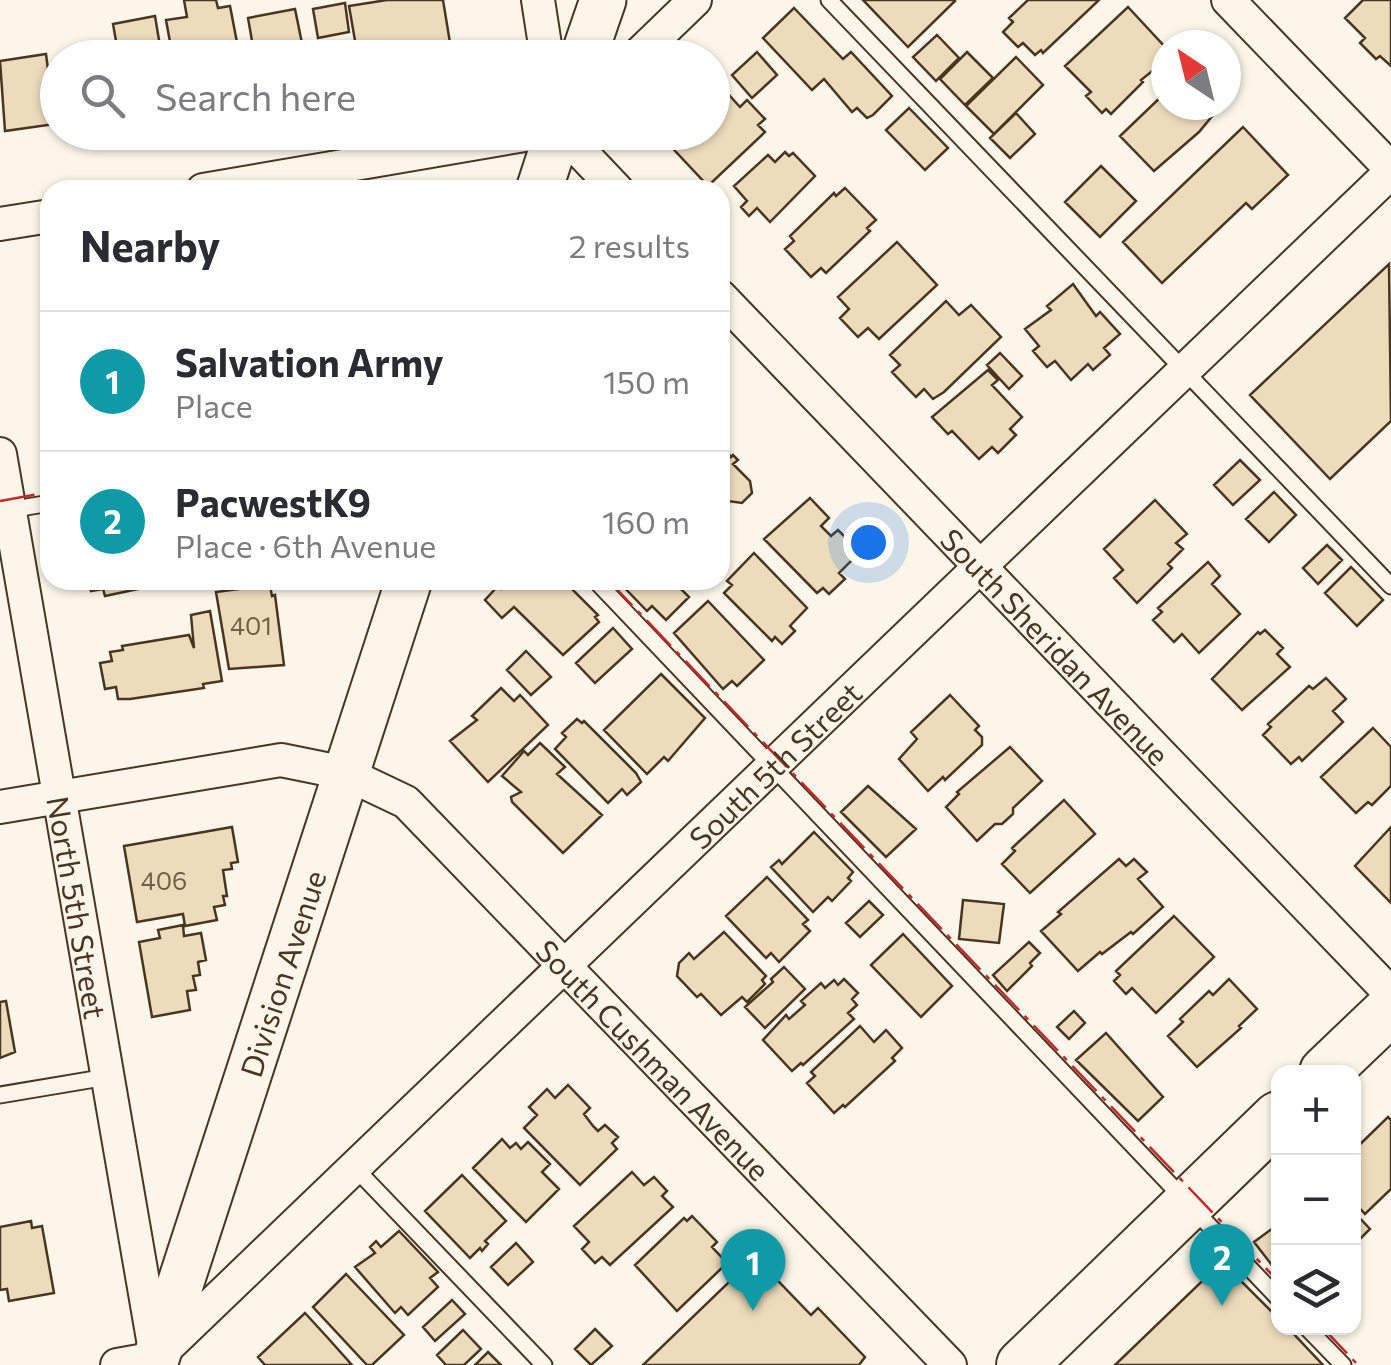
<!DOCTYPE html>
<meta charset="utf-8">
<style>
:root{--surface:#fff;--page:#f7f7f7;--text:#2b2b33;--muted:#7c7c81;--line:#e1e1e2;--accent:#0b8043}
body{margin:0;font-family:Commissioner,sans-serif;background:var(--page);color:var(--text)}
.controls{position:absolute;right:30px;bottom:30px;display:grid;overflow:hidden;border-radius:20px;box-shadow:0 2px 8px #0004}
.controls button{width:90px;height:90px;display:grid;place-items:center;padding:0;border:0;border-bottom:2px solid var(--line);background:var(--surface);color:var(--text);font:50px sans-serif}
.compass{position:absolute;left:1151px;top:30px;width:90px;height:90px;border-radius:50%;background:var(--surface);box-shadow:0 2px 8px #0004;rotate:325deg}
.you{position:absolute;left:868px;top:542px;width:35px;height:35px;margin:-25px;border:8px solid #fff;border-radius:50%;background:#1a73e8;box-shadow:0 0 0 15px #1a73e833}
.badge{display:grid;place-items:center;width:65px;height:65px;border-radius:50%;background:var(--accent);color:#fff;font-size:32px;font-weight:700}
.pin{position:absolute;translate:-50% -82px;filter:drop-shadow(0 2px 5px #0008)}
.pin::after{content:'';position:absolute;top:52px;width:35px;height:30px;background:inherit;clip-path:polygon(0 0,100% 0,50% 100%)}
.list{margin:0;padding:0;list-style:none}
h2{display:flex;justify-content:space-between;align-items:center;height:130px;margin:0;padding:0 40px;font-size:42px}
h2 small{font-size:32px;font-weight:400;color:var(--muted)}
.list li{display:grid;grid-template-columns:65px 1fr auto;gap:30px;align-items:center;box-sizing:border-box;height:140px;padding:0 40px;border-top:2px solid var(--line)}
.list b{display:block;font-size:38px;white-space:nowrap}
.list p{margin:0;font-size:32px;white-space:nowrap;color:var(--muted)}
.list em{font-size:32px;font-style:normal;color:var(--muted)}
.icon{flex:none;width:55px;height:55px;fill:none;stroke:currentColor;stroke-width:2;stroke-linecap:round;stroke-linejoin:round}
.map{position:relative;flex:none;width:1391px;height:1365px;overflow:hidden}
.search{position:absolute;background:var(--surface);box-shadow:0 2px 8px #0004;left:40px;top:40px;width:690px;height:110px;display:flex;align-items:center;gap:25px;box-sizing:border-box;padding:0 35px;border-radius:55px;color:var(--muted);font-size:38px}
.panel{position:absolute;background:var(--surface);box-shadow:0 2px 8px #0004;left:40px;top:180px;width:690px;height:410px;border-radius:30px}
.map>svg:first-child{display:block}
.building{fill:#ecdcbc;stroke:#4a3520;stroke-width:2.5}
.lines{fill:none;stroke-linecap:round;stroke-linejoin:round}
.lane-casing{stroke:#4a3520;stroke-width:19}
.street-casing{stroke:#4a3520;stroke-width:36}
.secondary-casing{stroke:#4a3520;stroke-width:49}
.primary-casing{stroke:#4a3520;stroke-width:54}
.lane{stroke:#fbf6e9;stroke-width:15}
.street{stroke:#fbf6e9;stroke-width:32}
.secondary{stroke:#fbf6e9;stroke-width:45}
.primary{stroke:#fbf6e9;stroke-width:50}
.power{stroke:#c62828;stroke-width:2.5;stroke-dasharray:35 8 5 8;stroke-linecap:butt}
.labels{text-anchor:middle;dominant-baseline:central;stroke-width:8;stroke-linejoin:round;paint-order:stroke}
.number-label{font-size:25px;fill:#725f47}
.street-label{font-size:30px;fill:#4a3520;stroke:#fbf6e9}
</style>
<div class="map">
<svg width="1391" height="1365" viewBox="0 0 1391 1365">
<rect width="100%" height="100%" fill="#fbf6e9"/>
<path class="building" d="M184 0H216L218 8 230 6 240 58H173L166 20 187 17Z
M387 0H443L452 55 358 58 349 6Z
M863 0H954L955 1 908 47Z
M1028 0H1099L1043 53 1041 50 1035 55 1023 43 1018 47 1003 32 1013 22 1009 18Z
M1363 0H1391V66L1380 56 1376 59 1360 43 1365 38 1345 18Z
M345 3 349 32 318 38 313 9Z
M1128 7 1166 48V60L1141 80 1143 82 1111 114 1106 109 1102 113 1086 96 1091 92 1065 66Z
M794 8 843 59 851 52 892 96 873 115 867 118 857 108 852 112 824 79 812 90 763 38Z
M295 9 305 58H255L248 18Z
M155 16 162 58H119L113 24Z
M937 35 959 58 936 81 913 57Z
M757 52 777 75 752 98 732 75Z
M967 52 993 78 965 105 940 79Z
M46 54 55 124 5 131 0 61Z
M1016 57 1043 85 994 134 966 106Z
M720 85 740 107 747 100 765 119 758 125 765 132 708 186 663 138 669 132H712V92Z
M1166 92V105H1202L1213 115 1199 132 1154 171 1120 136Z
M909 108 948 148 925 170 886 130Z
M1016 113 1035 134 1010 158 990 138Z
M1243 127 1288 175 1252 209 1246 203 1162 283 1123 242Z
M785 152 789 156 793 153 815 176 770 222 757 208 749 216 741 207 747 201 734 186 768 155 775 162Z
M1101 166 1136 201 1100 237 1065 202Z
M845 188 876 220 867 228 870 231 826 273 821 268 811 277 785 249 794 241 790 236 834 193 836 196Z
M897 242 937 285 879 339 868 328 858 337 840 318 849 309 838 297Z
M1389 264 1391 421 1330 479 1250 395Z
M1073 284 1096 316 1100 312 1120 334 1104 348 1110 355 1093 370 1088 364 1071 380 1055 361 1047 367 1033 351 1039 346 1025 329 1051 310 1047 306Z
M946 301 959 315 971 305 1001 337 944 392 933 399 924 389 916 397 892 372 900 365 890 355Z
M1000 353 1022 376 1009 389 987 365Z
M988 370 998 380 992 385 1022 417 1010 429 1016 435 998 453 992 447 979 459 952 431 948 434 932 417Z
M720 442 731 457 733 455 738 460 733 464 750 481 752 493 742 503 728 501 720 509Z
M1240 460 1260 480 1233 505 1214 485Z
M1274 492 1296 515 1269 542 1246 519Z
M810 498 829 518 821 526 831 536 838 530 860 552 839 573 845 579 829 594 823 588 817 593 764 539Z
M1155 500 1187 534 1176 543 1183 549 1168 564 1172 568 1137 603 1114 578 1123 570 1104 549Z
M1327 545 1342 560 1318 584 1303 568Z
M754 553 807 608 790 626 795 631 782 644 775 637 772 641 724 593 732 585 727 581Z
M1208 562 1220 576 1212 584 1240 614 1199 653 1182 634 1174 642 1153 620 1162 612 1158 608Z
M1351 567 1383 600 1357 626 1325 593Z
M89 580H176V581L105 596 103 589 91 591Z
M511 580 564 581 598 615 595 617 599 622 563 655 514 607 502 618 485 600 498 586 501 589Z
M617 580H672L689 597 666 620 652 606 647 611Z
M262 586V588L270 586 272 596 275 595 284 665 229 669 216 592Z
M708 601 764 660 737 686 732 681 723 689 674 633Z
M210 611 222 681 203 684 204 688 130 699H118L116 687 105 689 100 663 112 661 110 652 123 650 122 646 189 635 194 648 191 615Z
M613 628 632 649 595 683 576 663Z
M1265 630 1283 648 1277 654 1290 667 1242 710 1212 679 1258 632 1260 634Z
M526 651 551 677 531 695 507 670Z
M661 674 705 718 668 761 664 757 647 774 604 730Z
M1326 678 1346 699 1333 711 1343 722 1302 761 1299 757 1291 764 1263 735 1271 727 1268 724 1309 686 1313 689Z
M501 688 514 701 520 695 548 725 488 782 450 741 477 720 472 716Z
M950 695 979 726 975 730 982 737V745L945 780 943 777 928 791 899 759 917 739 911 732Z
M577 719 582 723 584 721 636 773 641 782 627 795 622 789 608 803 555 749 566 737 562 733Z
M1373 728 1391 747V786L1372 805 1368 802 1356 813 1321 777Z
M540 743 565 767 557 774 602 815 563 853 512 802 511 797 521 792 502 776 524 751 528 755Z
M1010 747 1042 781 1013 808V814L1002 824H995L977 841 946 807 959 794 957 792Z
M868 786 916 829 886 857 841 812Z
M1064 800 1095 834 1030 893 1002 864 1015 851 1012 848Z
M232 827 238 862 231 863 232 869 223 870 227 896H223L225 905 214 907 217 920 185 926 183 914 137 922 124 846Z
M1391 827V903L1355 866Z
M814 832 853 872 848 878 851 881 832 901 828 897 813 912 771 867 779 860 782 864Z
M1119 859 1126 866 1134 859 1147 872 1138 879 1163 907 1133 934 1131 932 1102 954 1100 952 1078 971 1041 931 1061 914 1058 912Z
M767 877 808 920 803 924 810 931 779 962 771 953 766 958 726 916Z
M963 900 1004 904 999 943 959 939Z
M869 901 883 915 860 937 846 923Z
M1174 916 1214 957 1156 1013 1132 988 1126 994 1114 981 1120 975 1116 971Z
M183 925 184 936 201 933 206 960 198 962 200 975 193 976 196 990 187 991 190 1010 152 1017 139 942 160 938 158 930Z
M724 932 766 976 762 980 765 984 747 1002 742 997 721 1015 701 994 697 997 677 976 679 963 689 953 694 959Z
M903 934 952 986 921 1017 871 965Z
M1029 942 1040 953 1030 963 1032 966 1007 991 993 975Z
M784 967 805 989 765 1028 745 1007 773 982 771 979Z
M844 979 858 993 852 999 857 1005 848 1013 854 1019 803 1065 801 1063 792 1071 763 1040 786 1015 789 1019 805 1005 801 1001 821 983 825 988 834 980 838 985Z
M1229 979 1257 1009 1239 1026 1241 1028 1197 1067 1168 1036 1183 1022 1180 1019 1209 991 1213 995Z
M6 1001 15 1052 0 1058V1002Z
M1074 1011 1085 1023 1069 1039 1057 1027Z
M860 1026 874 1042 886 1030 902 1048 892 1058 895 1061 845 1107 843 1105 834 1113 807 1083 815 1076 811 1072Z
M1106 1033 1163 1097 1138 1121 1076 1060Z
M568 1085 590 1108 584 1114 593 1126 598 1131 605 1125 618 1137 612 1143 617 1149 580 1185 524 1128 537 1115 529 1107 547 1089 555 1098Z
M1388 1117 1391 1120V1189L1365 1214 1354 1202V1150Z
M502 1139 510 1148 516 1143 521 1149 528 1142 550 1164 542 1172 559 1189 526 1222 473 1168Z
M632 1172 644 1185 654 1177 667 1191 662 1196 673 1207 610 1265 602 1257 595 1263 582 1249 589 1242 574 1226Z
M462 1175 506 1221 485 1241 488 1244 482 1251 480 1248 470 1258 425 1211Z
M1354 1212 1370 1229 1354 1245Z
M692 1216 717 1242 712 1247 727 1263 677 1311 635 1265 684 1218 687 1221Z
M31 1221 32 1228 42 1226 54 1293 9 1301 7 1289 0 1290V1227Z
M1277 1225 1278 1226V1273L1254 1242Z
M399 1231 438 1272 430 1278 438 1287 408 1315 401 1307 395 1313 355 1267 375 1253 370 1247 376 1241 381 1247Z
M516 1243 533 1262 508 1285 491 1267Z
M755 1257 811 1315 818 1308 865 1357 859 1365H643Z
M1222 1262 1278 1318V1328H1288L1323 1365H1115Z
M346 1274 404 1335 372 1365H367L313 1307Z
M452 1300 465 1314 435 1341 423 1327Z
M305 1313 327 1337 352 1365H265L258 1357Z
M595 1329 612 1346 591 1365 575 1349Z
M463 1330 481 1349 464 1365H446L437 1355Z
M488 1352 501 1365H475Z"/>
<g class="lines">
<g class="lane-casing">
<path id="lane" d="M829 0 1391 586
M9 510 50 503
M595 580 1278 1298
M0 1095 107 1077
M355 1168 544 1365
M1307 1328 1343 1365"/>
</g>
<g class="street-casing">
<g id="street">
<path d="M538 0 547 58"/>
<path d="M1228 0 1391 169"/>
<path d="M635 58 695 0"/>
<path d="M562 132 617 190"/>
<path d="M203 190 542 132"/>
<path d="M0 224 50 216"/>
<path id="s1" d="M720 296 1391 994"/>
<path id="s2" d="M0 454 155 1351"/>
<path id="s3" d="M0 807 281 760 345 773 406 802 950 1365"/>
<path id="s4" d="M161 1353 1391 172"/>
<path d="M117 1365 156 1358"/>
</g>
</g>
<g class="secondary-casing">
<g id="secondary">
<path d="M583 58 603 0"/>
<path d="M539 190 558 132"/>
<path id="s5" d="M154 1365 409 580"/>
</g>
</g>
<g class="primary-casing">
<path id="primary" d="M1325 1072 1391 1009
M1022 1365 1278 1117"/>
</g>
<use href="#lane" class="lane"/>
<use href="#street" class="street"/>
<use href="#secondary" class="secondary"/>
<use href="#primary" class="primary"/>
<path class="power" d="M0 501 50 492
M608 580 1278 1281
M1323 1328 1358 1365"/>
</g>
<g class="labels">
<g class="number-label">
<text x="251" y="625">401</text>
<text x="164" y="880">406</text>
</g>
<g class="street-label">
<text stroke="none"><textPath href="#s1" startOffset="485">South Sheridan Avenue</textPath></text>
<text stroke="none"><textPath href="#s4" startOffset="850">South 5th Street</textPath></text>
<text stroke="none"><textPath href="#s2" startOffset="460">North 5th Street</textPath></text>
<text stroke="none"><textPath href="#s5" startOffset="412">Division Avenue</textPath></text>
<text stroke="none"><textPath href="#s3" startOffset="775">South Cushman Avenue</textPath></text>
</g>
</g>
</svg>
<div class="controls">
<button>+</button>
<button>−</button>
<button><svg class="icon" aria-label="layers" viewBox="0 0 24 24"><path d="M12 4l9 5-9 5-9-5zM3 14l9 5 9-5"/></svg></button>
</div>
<svg class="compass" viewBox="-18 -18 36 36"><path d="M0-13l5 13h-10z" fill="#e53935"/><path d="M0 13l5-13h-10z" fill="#7c7c81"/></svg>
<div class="you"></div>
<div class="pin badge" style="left:753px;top:1311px;background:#0f9aa8">1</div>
<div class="pin badge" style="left:1222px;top:1306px;background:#0f9aa8">2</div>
<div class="search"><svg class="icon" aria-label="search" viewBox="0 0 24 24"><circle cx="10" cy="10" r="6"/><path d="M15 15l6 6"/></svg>Search here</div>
<section class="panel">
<h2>Nearby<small>2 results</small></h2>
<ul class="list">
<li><span class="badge" style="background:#0f9aa8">1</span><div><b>Salvation Army</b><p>Place</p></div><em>150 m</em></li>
<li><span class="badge" style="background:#0f9aa8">2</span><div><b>PacwestK9</b><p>Place · 6th Avenue</p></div><em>160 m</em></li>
</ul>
</section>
</div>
